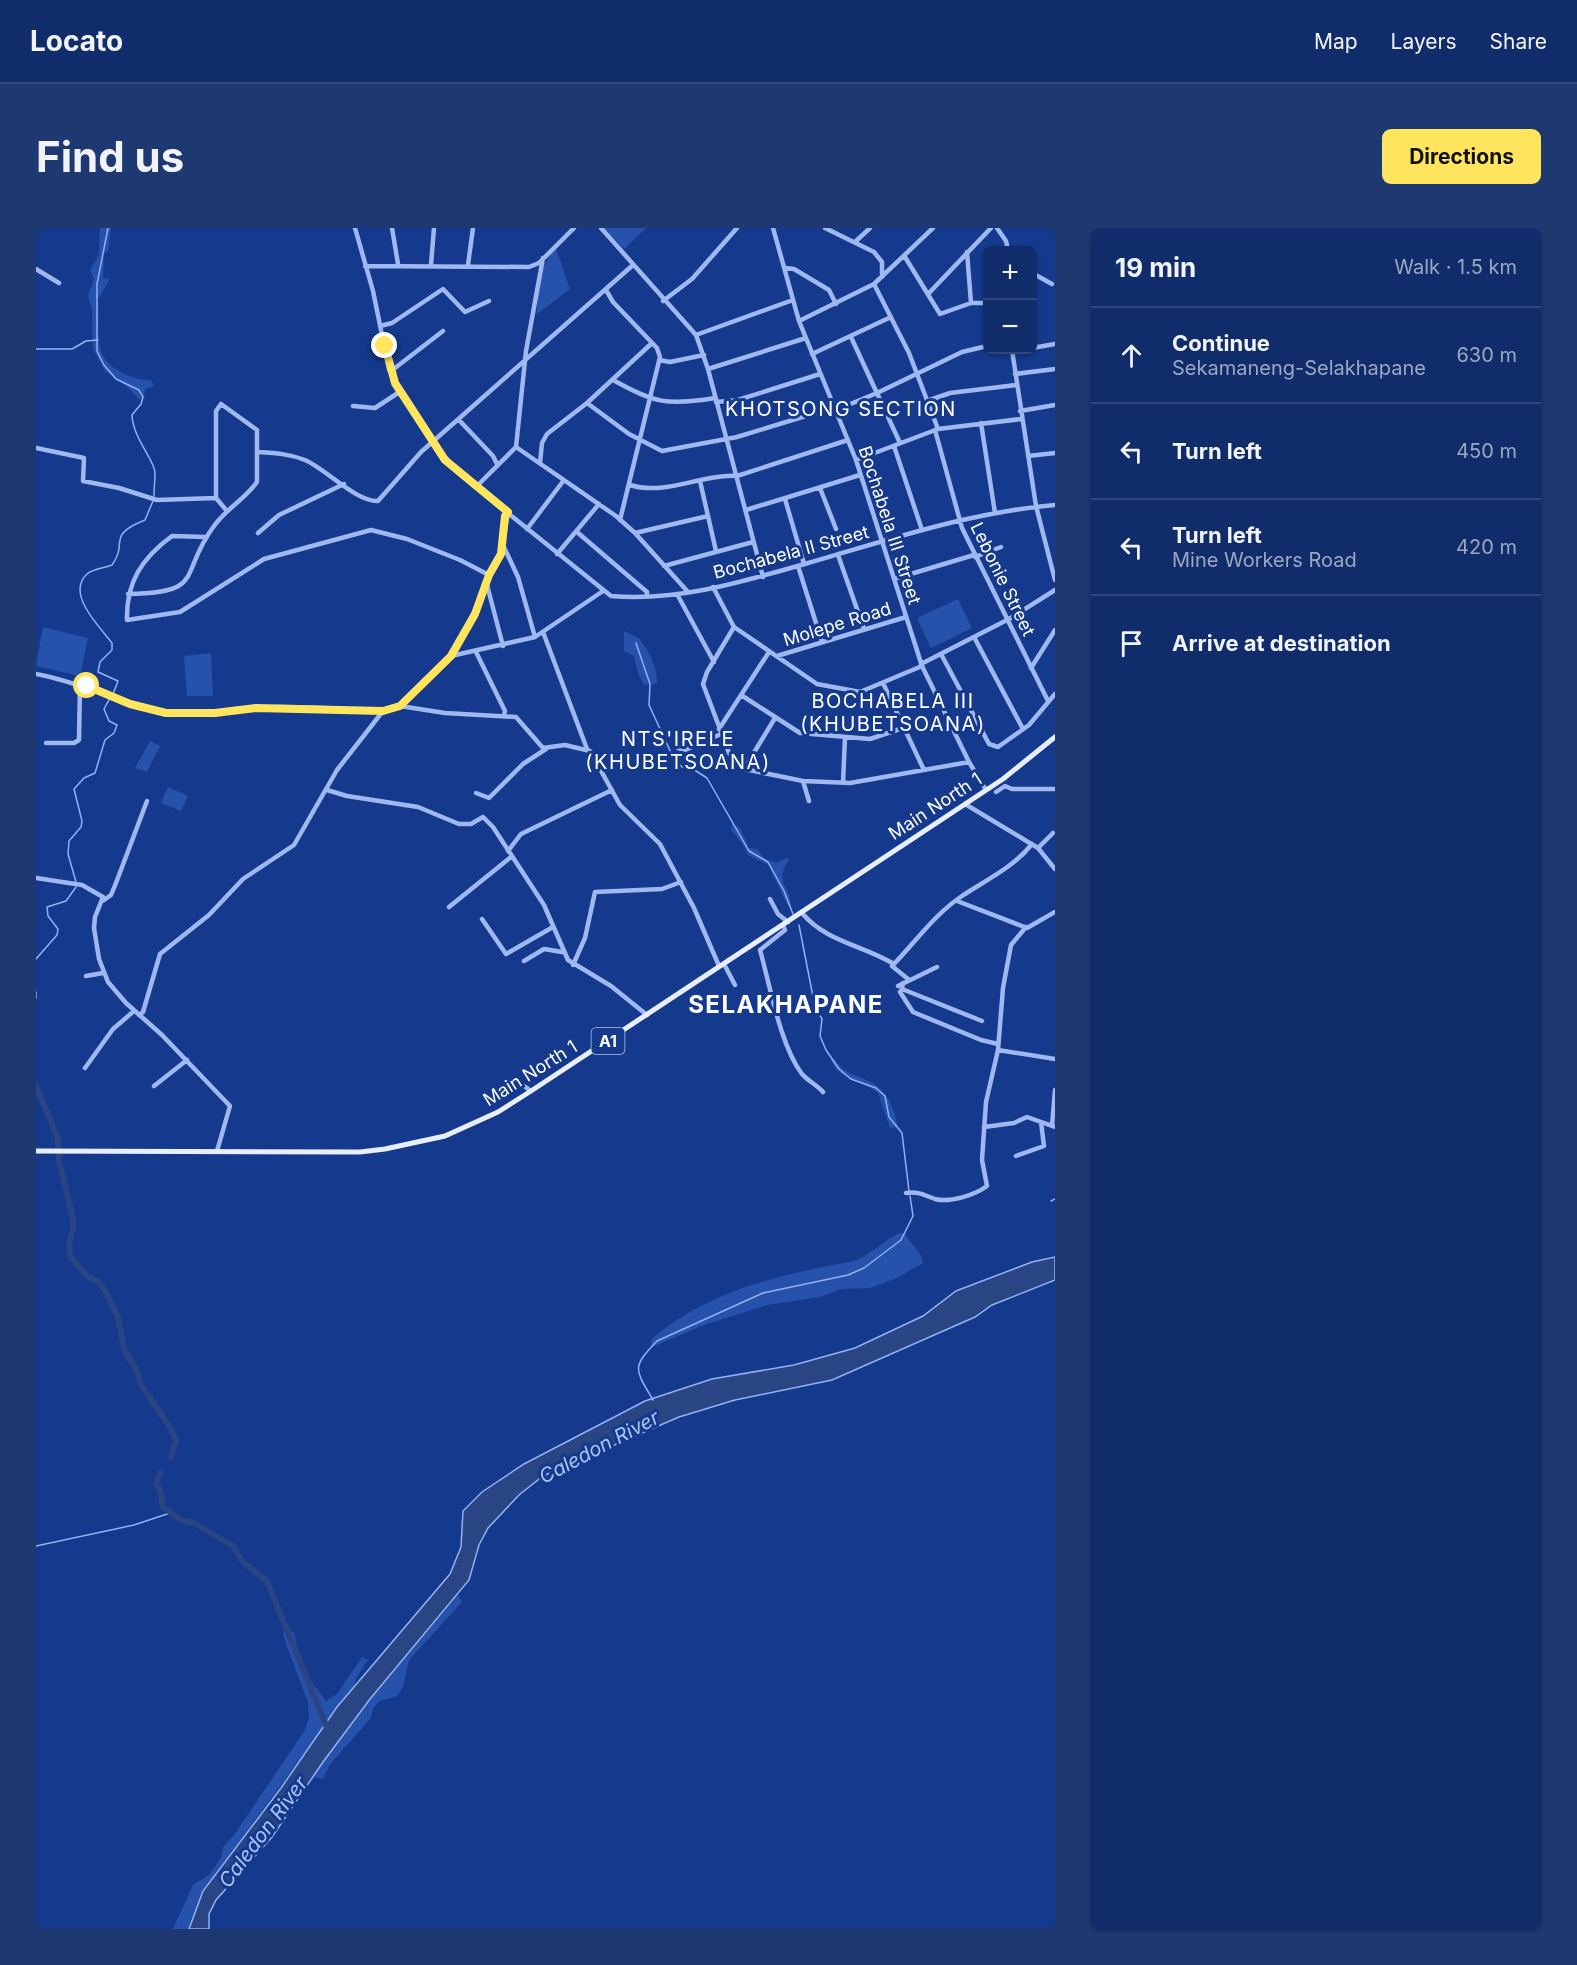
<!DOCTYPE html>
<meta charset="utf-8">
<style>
:root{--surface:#102c6a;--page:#1e3872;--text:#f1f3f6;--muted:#9ca7c1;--line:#30487e;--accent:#ffe55e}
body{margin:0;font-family:Inter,sans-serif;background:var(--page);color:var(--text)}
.controls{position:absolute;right:18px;top:18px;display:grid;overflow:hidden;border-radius:9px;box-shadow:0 2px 4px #0004}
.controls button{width:54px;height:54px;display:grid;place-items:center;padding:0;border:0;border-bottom:2px solid var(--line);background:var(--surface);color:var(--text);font:30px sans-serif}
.stop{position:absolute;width:18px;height:18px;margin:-14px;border:4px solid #ffe55e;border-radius:50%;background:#fff}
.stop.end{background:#ffe55e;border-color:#fff;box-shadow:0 2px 6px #0008}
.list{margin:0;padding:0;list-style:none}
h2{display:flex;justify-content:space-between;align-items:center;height:78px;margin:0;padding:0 24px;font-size:26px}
h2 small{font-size:20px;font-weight:400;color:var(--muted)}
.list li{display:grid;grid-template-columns:39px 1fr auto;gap:18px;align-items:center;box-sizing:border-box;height:96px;padding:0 24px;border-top:2px solid var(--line)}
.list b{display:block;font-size:22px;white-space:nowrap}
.list p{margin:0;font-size:20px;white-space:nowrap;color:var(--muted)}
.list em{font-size:20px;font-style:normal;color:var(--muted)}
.icon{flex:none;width:33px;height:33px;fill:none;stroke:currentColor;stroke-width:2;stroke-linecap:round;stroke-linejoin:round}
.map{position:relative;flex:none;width:1019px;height:1701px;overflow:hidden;border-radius:9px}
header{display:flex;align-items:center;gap:36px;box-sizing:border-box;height:84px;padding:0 30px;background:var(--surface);border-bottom:2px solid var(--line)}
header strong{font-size:28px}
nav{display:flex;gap:33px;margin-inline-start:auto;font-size:21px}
.intro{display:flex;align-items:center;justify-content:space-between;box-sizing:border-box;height:144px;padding:0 36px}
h1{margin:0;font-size:42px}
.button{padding:15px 27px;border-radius:9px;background:var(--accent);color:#111;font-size:21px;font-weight:700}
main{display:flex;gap:36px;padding:0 36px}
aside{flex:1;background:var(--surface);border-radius:9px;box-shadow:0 2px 4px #0004}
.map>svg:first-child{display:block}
.green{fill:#2752ac}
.water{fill:#294583;stroke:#91b2f3;stroke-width:1.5}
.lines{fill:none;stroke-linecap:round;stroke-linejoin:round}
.stream{stroke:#91b2f3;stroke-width:1.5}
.river{stroke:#294583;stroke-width:6}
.minor{stroke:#9fb9f0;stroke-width:4.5}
.major{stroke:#e8eeff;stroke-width:5}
.route{stroke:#ffe55e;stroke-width:8}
.labels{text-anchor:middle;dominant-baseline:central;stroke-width:6;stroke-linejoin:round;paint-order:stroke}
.shield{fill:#153a8d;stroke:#b9c4dd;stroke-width:1.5}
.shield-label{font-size:16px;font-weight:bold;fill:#fff}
.street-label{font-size:18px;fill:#fff;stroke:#153a8d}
.neighbourhood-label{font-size:20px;letter-spacing:1.5px;fill:#fff;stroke:#153a8d}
.water-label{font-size:20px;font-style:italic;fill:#abc4f7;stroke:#153a8d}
.district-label{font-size:24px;font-weight:bold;letter-spacing:1.5px;fill:#fff;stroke:#153a8d}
</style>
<header>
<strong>Locato</strong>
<nav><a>Map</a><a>Layers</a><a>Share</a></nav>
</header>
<div class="intro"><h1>Find us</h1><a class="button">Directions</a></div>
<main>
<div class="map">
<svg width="1019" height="1701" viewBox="0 0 1019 1701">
<rect width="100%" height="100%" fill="#153a8d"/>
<path class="green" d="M64 0H75L72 24 68 25 67 51 72 50 73 53 62 71C65 98 54 128 83 143 93 149 103 152 115 152L118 158 109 161 108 170 103 171 89 157 69 143 57 121 56 80 52 68 58 51 54 42 63 27Z
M568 0H610L588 21Z
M520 21 534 61 501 86C501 65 503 36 520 21Z
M922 371 936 400 895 420 881 390Z
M7 399 52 410 44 448 0 438Z
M588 403C591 405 602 408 604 412 613 423 622 440 621 456L608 457 602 445 598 428 588 423Z
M175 425 177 468H151L148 428Z
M114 513 124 518 111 544 99 540Z
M132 559 152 568 145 583 125 575Z
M696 595 704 600 713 620 721 621 728 630 740 635 751 630 753 632C738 654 753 655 755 677L752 678 732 637 712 627 706 615 695 602Z
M799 831C807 846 820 847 833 853 852 862 858 881 862 899L854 900 842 865C827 853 802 852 795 832Z
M864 1005H869C874 1017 886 1022 887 1035L861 1050 834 1060 806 1061 784 1069 731 1077 665 1098 614 1120 616 1111C671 1063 743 1047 813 1034 831 1031 847 1012 864 1005Z
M422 1367 426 1374 373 1432 367 1459 361 1468 344 1473 337 1480 335 1490 294 1536 287 1551 276 1549 334 1471Z
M252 1400 258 1405 266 1441 273 1446 274 1452 290 1473 301 1466 326 1429 332 1432 320 1450 319 1456 167 1663 153 1701H137L157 1657 174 1646 185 1630 187 1619 198 1607 269 1502 273 1490 272 1474 249 1413 247 1405Z"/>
<path class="water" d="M1019 1029V1052L956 1077 939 1089 796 1152 699 1172 643 1189 507 1248 483 1267 452 1300 443 1317 433 1352 334 1471 287 1534 236 1609 180 1672 173 1686V1701H153L167 1663 245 1560 301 1479 414 1346 425 1319 427 1283 446 1264 488 1236 609 1173 676 1151 758 1137 819 1120 887 1088 920 1063 996 1034Z"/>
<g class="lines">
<path class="stream" d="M72 0 61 56V123L68 137 80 151 103 162 107 169 105 176 96 187C97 211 119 232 119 245 119 252 118 260 118 268
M0 121H36L50 113 62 112
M600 415 614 456 613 477 637 529 646 539 657 541 671 550 713 623 732 634 748 663 757 686
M77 466 82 453 62 444 64 434 76 422V415C65 400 29 366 51 346 56 341 69 340 76 337 93 314 69 308 109 292L117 273
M40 654 32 626 33 613 45 599 46 593 38 561 48 550 59 545 69 512 78 505 81 497 73 493 68 481 74 470
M763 697 779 779 786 791 784 808 790 822 803 841 815 851 840 860 849 868 853 889 866 905 873 963
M0 731 21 707 22 701 12 688 11 679 30 673 40 659
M0 764V770
M1015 973 1019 971
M617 1172C599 1141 595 1140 621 1113L727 1065 812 1047 828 1040 865 1012 877 988 874 968
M0 1318 98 1297 134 1285"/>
<path class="river" d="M0 858 22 911 23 933 38 995 33 1017 34 1028 51 1048 63 1054 72 1068 82 1090 89 1124 100 1141 105 1157 135 1201 140 1213 135 1229
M124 1245 120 1255 124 1262 127 1279 145 1292 158 1295 197 1318 206 1333 231 1353 292 1502"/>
<path class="minor" d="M319 0 337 63 353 141 359 155 400 219 426 248 575 368C642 374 709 353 772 335 853 312 934 284 1019 277
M356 0 362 36
M565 0 660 107 672 141 727 349
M737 0 763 93 820 232 886 438 933 534 950 562
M789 0 838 24 846 34V49
M961 0 970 13 972 22
M819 14 834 0
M931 24 935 75
M869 29 904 86 935 75H951
M395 37 398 0
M432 37 437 0
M329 38 493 39 503 35 538 0
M749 40 758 41 793 62 800 76
M0 41 23 55
M996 45 1016 56
M838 56 873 125 902 201
M570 62 577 74 621 120 624 129 584 292
M893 65 955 0
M627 73 656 51 701 0
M763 93 838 56 897 0
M344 98 356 95 407 61 429 84 453 73
M660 107 757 72
M815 109 864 215
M996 120 1019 116
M976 122 1000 278 1019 352
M776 126 855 89
M623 132 634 134 668 127
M353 141 359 140 407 103
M672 141 770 110
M979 146 1019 141
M577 152C619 175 631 178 679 170
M891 173 914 165 980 157
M680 174 702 172 784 146
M551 175 593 206 626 223 701 209 799 179
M317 178 339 180 365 163
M800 182 841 165 926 124 951 118
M984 183 1019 177
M423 192 457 228 461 236
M945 195 959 285
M899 202 926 300 1012 473
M858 218 886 302
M480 219 490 123 507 30
M0 220 48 230 47 253 83 260 121 272 180 270 190 282
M223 224C239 225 254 226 269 232 290 241 320 274 342 273L385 224 597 37
M992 228 1019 225
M820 232 902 201 985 191
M504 235 506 215 511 206 551 175 616 115
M664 253 680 323
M594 257C630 268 664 246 701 248L812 212
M440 259 480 219 580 288 599 305 652 364
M784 260 800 301
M749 271 768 336
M710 282 824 247
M491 301 528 252
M541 304 611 364V368
M222 305 243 287 308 256
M599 305 672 288
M171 309 136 308C106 330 90 354 91 392L144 384 228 331 335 302 371 311 424 332 453 347
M467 317 482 349 499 409
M521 326 563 276
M802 327 828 401
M939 329 965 319
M628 338 717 314
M762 338 786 414
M858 351 938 327
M451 357 467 418
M677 359 698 399 781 456 824 464 886 438
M92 366C171 365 142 346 178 298 190 281 209 271 221 254V202L185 176 180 183V270
M641 366 678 434
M698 399 671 444 667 456 693 525 708 541 767 553 814 555 933 534
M507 404 551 521
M938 409 987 501
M440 424 469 483 468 487
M905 426 953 516 962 519 993 497 1019 466
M415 428 439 386 453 347 465 326 472 284
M741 428 870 389
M885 436 973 391 1019 362
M995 440 1019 402
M0 446C46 454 86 477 131 485 157 490 184 482 209 480 254 477 301 481 347 483L364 478 409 485 480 489 507 520 529 517 554 523 584 577 624 616 658 680 683 738
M847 455 888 542
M705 467 764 505 834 511 867 500
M364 478 415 428 499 409 567 363
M683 501 733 424
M10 515H38L43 512 44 455
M642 520 649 522 685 506
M708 541 739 490
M767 553 773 573
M807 555 809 509
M291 562 311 568 382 579 423 596H435L447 589 457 599 508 677 532 732 575 758 611 787
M960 564 969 558 976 561H1019
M440 565 453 570 487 536 510 521
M929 576 1002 620 1019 641
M1002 620 1017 605
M472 623 485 606 576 562
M0 650 46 657 67 669 59 689 58 700 63 731 72 754 90 775 126 807 194 878 181 923
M734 671 742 686 752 694
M68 672 75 667 80 655 111 573
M921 673 991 700 1019 684
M413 679 475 629
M766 685C790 714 827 717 858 736 880 713 899 686 926 668 950 652 978 639 996 616
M446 691 470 726 517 699
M747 697 749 702 724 722C734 757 744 817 766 846 772 853 781 857 787 864
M488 733 508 721 526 724
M688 736 699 757
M858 736 856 738 872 751
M537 737 549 710 559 664 626 661 645 654
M50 748 67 745
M867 755 866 761 946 793
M862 758 901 739
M866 761 864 764 877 784 945 812 962 816
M103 787 107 784 124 726 173 687 207 651 258 617 301 542 347 483
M962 822 1019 831
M49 840 77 801 98 783
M118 858 151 832
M488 858 495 863
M1016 898 1019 862
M948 899 978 895 991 889 1019 899
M980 928 1008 918 1005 894
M870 965C882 963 888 967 899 971 914 975 939 967 951 958L946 932 950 874 962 822 967 760 975 717 990 699"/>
<path class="major" d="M0 923 324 924 349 921 409 908 462 884 495 863 967 551 1019 509"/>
</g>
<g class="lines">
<path class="route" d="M51 458 94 476 130 485H179L220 480 347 483 364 478 415 428 439 386 453 347 465 326 469 288 472 284 409 232 359 155 349 118"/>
</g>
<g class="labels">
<rect class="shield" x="555.5" y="800" width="33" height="26" rx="4.5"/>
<g class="shield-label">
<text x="572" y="813">A1</text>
</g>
<g class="street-label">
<text transform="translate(854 297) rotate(72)">Bochabela III Street</text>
<text transform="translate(755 324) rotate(-15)">Bochabela II Street</text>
<text transform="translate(967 351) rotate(64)">Lebonie Street</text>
<text transform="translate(801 396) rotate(-17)">Molepe Road</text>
<text transform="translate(899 578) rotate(-33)">Main North 1</text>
<text transform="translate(494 845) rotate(-32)">Main North 1</text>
</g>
<g class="neighbourhood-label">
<text x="805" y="181">KHOTSONG SECTION</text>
<text x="857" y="473">BOCHABELA III<tspan x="857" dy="23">(KHUBETSOANA)</tspan></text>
<text x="642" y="511">NTS'IRELE<tspan x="642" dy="23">(KHUBETSOANA)</tspan></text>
</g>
<g class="water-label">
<text transform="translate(563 1219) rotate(-28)">Caledon River</text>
<text transform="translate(227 1604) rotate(-53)">Caledon River</text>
</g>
<g class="district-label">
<text x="750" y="776">SELAKHAPANE</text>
</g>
</g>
</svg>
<div class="controls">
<button>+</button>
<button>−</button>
</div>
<div class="stop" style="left:51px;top:458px"></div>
<div class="stop end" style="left:349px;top:118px"></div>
</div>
<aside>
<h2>19 min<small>Walk · 1.5 km</small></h2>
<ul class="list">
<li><svg class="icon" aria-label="ahead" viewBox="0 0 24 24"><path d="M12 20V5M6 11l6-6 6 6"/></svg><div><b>Continue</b><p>Sekamaneng-Selakhapane</p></div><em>630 m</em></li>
<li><svg class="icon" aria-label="left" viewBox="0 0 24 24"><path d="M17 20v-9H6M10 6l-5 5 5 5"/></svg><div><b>Turn left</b></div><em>450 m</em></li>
<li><svg class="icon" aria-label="left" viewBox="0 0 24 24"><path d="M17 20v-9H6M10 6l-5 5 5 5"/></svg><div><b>Turn left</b><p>Mine Workers Road</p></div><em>420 m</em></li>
<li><svg class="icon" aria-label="arrive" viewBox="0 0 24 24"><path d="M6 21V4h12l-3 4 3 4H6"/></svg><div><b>Arrive at destination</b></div></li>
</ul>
</aside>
</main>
